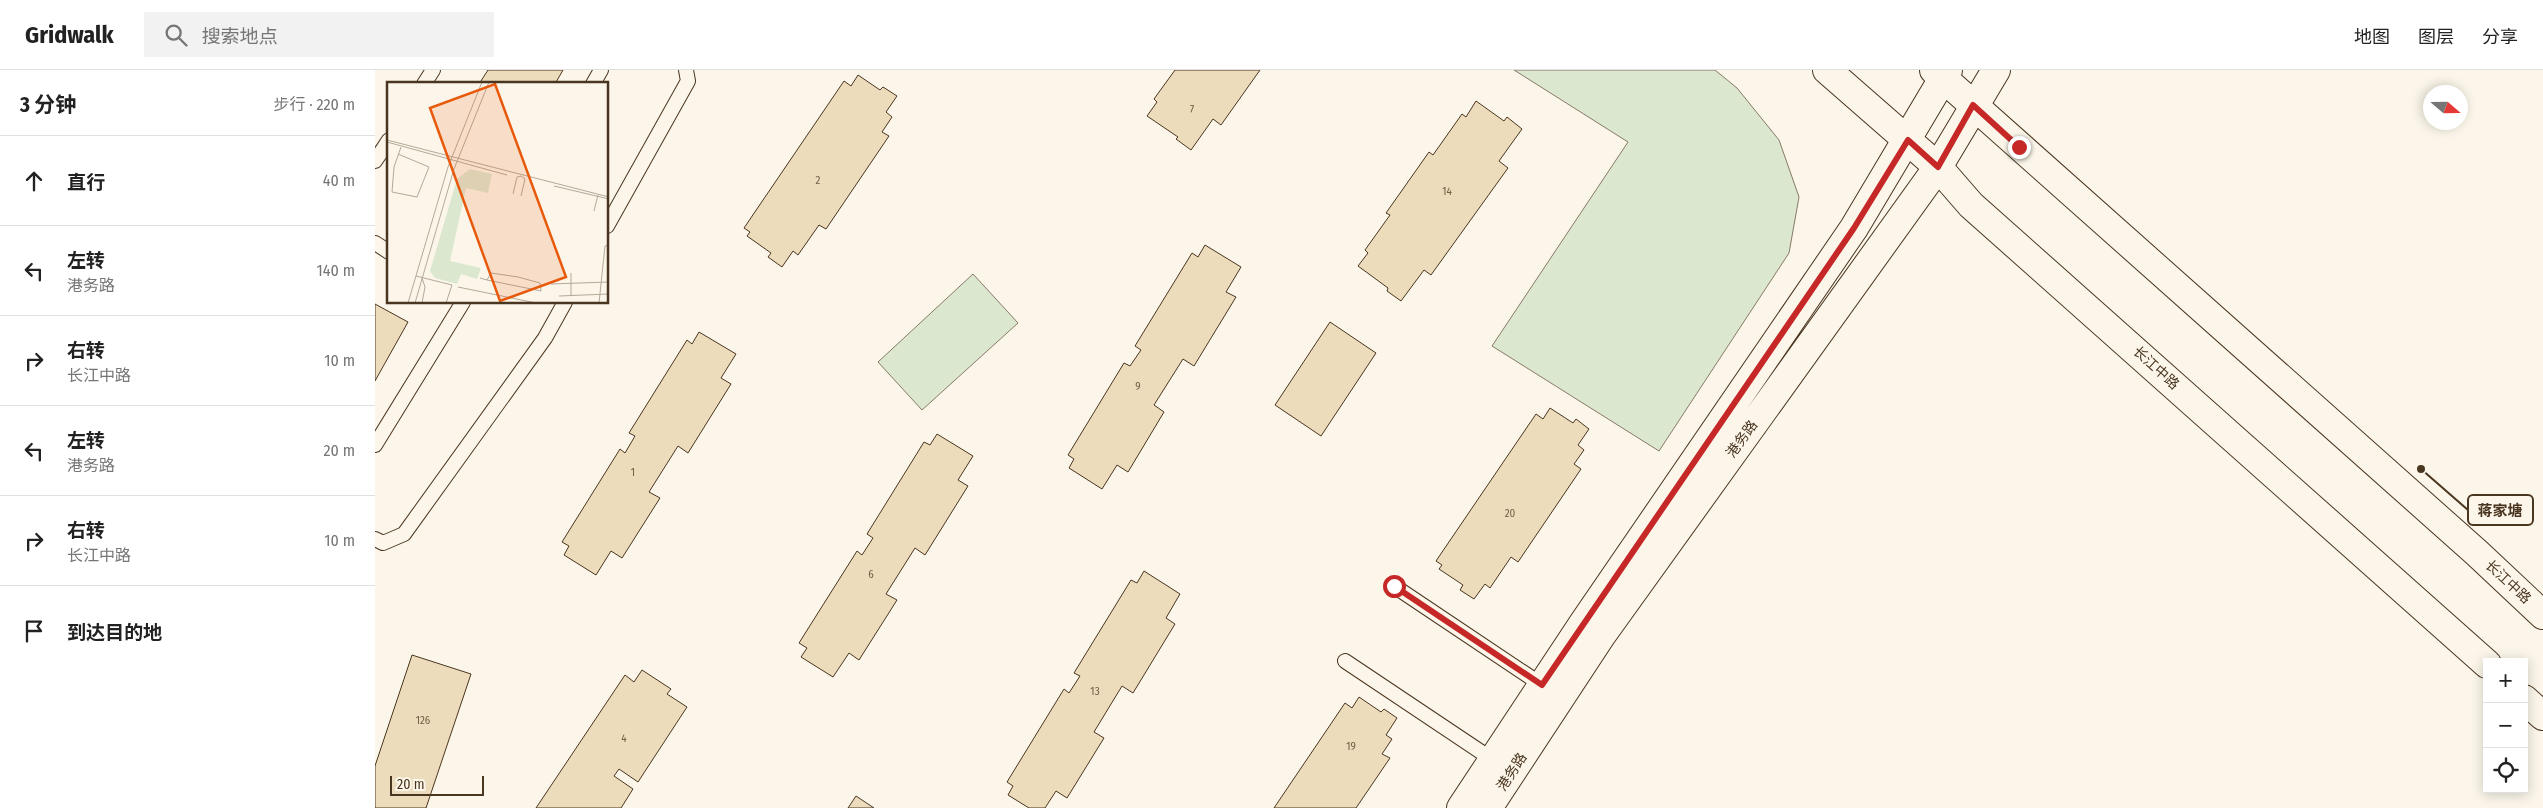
<!DOCTYPE html>
<html lang="zh">
<meta charset="utf-8">
<style>
:root{--surface:#fff;--page:#f2f2f2;--text:#222;--muted:#767676;--line:#e0e0e0}
body{margin:0;font-family:"Fira Sans Condensed","Noto Sans SC",sans-serif;background:var(--page);color:var(--text)}
.controls{position:absolute;right:15px;bottom:15px;display:grid;overflow:hidden;border-radius:0px;box-shadow:0 2px 12px #0003}
.controls button{width:45px;height:45px;display:grid;place-items:center;padding:0;border:0;border-bottom:1px solid var(--line);background:var(--surface);color:var(--text);font:25px sans-serif}
.compass{position:absolute;left:2048px;top:15px;width:45px;height:45px;border-radius:50%;background:var(--surface);box-shadow:0 2px 12px #0003;rotate:110deg}
.scale{position:absolute;left:15px;bottom:12px;width:94px;box-sizing:border-box;padding-left:5px;border:2px solid #4a3520;border-top:0;font-size:14px;line-height:18px;white-space:nowrap;color:#4a3520;-webkit-text-stroke:4px #fbf6e9;paint-order:stroke}
.stop{position:absolute;width:15px;height:15px;margin:-11px;border:4px solid #c62828;border-radius:50%;background:#fff}
.stop.end{background:#c62828;border-color:#fff;box-shadow:0 1px 5px #0008}
.list{margin:0;padding:0;list-style:none}
h2{display:flex;justify-content:space-between;align-items:center;height:65px;margin:0;padding:0 20px;font-size:21px}
h2 small{font-size:16px;font-weight:400;color:var(--muted)}
.list li{display:grid;grid-template-columns:32px 1fr auto;gap:15px;align-items:center;box-sizing:border-box;height:90px;padding:0 20px;border-top:1px solid var(--line)}
.list b{display:block;font-size:19px;white-space:nowrap}
.list p{margin:0;font-size:16px;white-space:nowrap;color:var(--muted)}
.list em{font-size:16px;font-style:normal;color:var(--muted)}
.icon{flex:none;width:28px;height:28px;fill:none;stroke:currentColor;stroke-width:2;stroke-linecap:round;stroke-linejoin:round}
.map{position:relative;flex:none;width:2168px;height:738px;overflow:hidden}
header{display:flex;align-items:center;gap:30px;box-sizing:border-box;height:70px;padding:0 25px;background:var(--surface);border-bottom:1px solid var(--line)}
header strong{font-size:24px}
nav{display:flex;gap:28px;margin-inline-start:auto;font-size:18px}
.search{width:350px;height:45px;background:var(--page);display:flex;align-items:center;gap:12px;box-sizing:border-box;padding:0 18px;border-radius:0px;color:var(--muted);font-size:19px}
main{display:flex}
aside{flex:1;background:var(--surface)}
.map>svg:first-child{display:block}
.green{fill:#dce7d0;stroke:#887966}
.building{fill:#ecdcbc;stroke:#4a3520}
.lines{fill:none;stroke-linecap:round;stroke-linejoin:round}
.service-casing{stroke:#4a3520;stroke-width:16}
.tertiary-casing{stroke:#4a3520;stroke-width:30}
.primary-casing{stroke:#4a3520;stroke-width:30}
.service{stroke:#fbf6e9;stroke-width:14}
.tertiary{stroke:#fbf6e9;stroke-width:28}
.primary{stroke:#fbf6e9;stroke-width:28}
.route{stroke:#c62828;stroke-width:6}
.labels{text-anchor:middle;dominant-baseline:central;stroke-width:4;stroke-linejoin:round;paint-order:stroke}
.number-label{font-size:11px;fill:#725f47}
.street-label{font-size:14px;fill:#4a3520;stroke:#fbf6e9}
.inset-road{fill:none;stroke:#b4a999;stroke-width:1}
.view{fill:#e8590c;fill-opacity:0.15;stroke:#e8590c;stroke-width:2.5}
.inset-edge{fill:none;stroke:#4a3520;stroke-width:2.5}
.leader{fill:none;stroke:#4a3520;stroke-width:2}
.callout-dot{fill:#4a3520;stroke:#fbf6e9;stroke-width:2}
.callout{fill:#fbf6e9;stroke:#4a3520;stroke-width:2}
.callout-label{font-size:15px;text-anchor:middle;font-weight:bold;fill:#4a3520}
</style>
<header>
<strong>Gridwalk</strong>
<div class="search"><svg class="icon" aria-label="search" viewBox="0 0 24 24"><circle cx="10" cy="10" r="6"/><path d="M15 15l6 6"/></svg>搜索地点</div>
<nav><a>地图</a><a>图层</a><a>分享</a></nav>
</header>
<main>
<aside>
<h2>3 分钟<small>步行 · 220 m</small></h2>
<ul class="list">
<li><svg class="icon" aria-label="ahead" viewBox="0 0 24 24"><path d="M12 20V5M6 11l6-6 6 6"/></svg><div><b>直行</b></div><em>40 m</em></li>
<li><svg class="icon" aria-label="left" viewBox="0 0 24 24"><path d="M17 20v-9H6M10 6l-5 5 5 5"/></svg><div><b>左转</b><p>港务路</p></div><em>140 m</em></li>
<li><svg class="icon" aria-label="right" viewBox="0 0 24 24"><path d="M7 20v-9h11M14 6l5 5-5 5"/></svg><div><b>右转</b><p>长江中路</p></div><em>10 m</em></li>
<li><svg class="icon" aria-label="left" viewBox="0 0 24 24"><path d="M17 20v-9H6M10 6l-5 5 5 5"/></svg><div><b>左转</b><p>港务路</p></div><em>20 m</em></li>
<li><svg class="icon" aria-label="right" viewBox="0 0 24 24"><path d="M7 20v-9h11M14 6l5 5-5 5"/></svg><div><b>右转</b><p>长江中路</p></div><em>10 m</em></li>
<li><svg class="icon" aria-label="arrive" viewBox="0 0 24 24"><path d="M6 21V4h12l-3 4 3 4H6"/></svg><div><b>到达目的地</b></div></li>
</ul>
</aside>
<div class="map">
<svg width="2168" height="738" viewBox="0 0 2168 738">
<rect width="100%" height="100%" fill="#fbf6e9"/>
<path class="green" d="M1139 0H1340L1362 18 1404 70 1424 127 1414 183 1284 381 1117 276 1253 72Z
M598 204 643 253 547 340 503 292Z"/>
<path class="building" d="M113 0H188L180 14H104Z
M800 0H885L846 55 838 49 816 80 801 69 803 67 772 46 782 32 779 29Z
M483 5 505 20 508 17 522 26 511 42 517 47 507 62 514 66 451 159 444 155 423 185 418 181 407 197 393 187 396 183 372 166 375 162 369 158 469 11 476 16Z
M1101 31 1129 51 1132 47 1147 59 1124 91 1133 98 1056 205 1049 200 1026 231 1012 221 1013 218 983 196 993 183 990 180 1015 145 1011 143 1054 82 1058 85 1087 44 1091 47Z
M830 175 866 197 851 222 861 227 819 296 808 289 779 335 789 342 753 402 742 395 727 419 694 398 699 389 693 385 749 293 755 296 766 280 760 276 817 183 823 187Z
M0 234 33 252 0 311Z
M955 252 1001 283 946 366 900 335Z
M324 262 361 284 346 308 356 314 313 383 303 376 274 422 285 428 247 488 236 481 221 505 189 485 194 476 187 472 245 379 250 383 260 366 254 363 312 270 317 274Z
M1175 338 1198 353 1201 349 1214 359 1203 375 1209 380 1199 394 1206 399 1143 492 1136 487 1115 518 1110 514 1099 529 1085 520 1088 515 1064 499 1067 495 1061 491 1161 344 1168 349Z
M562 364 598 386 583 410 593 416 550 485 540 478 511 524 522 530 484 590 474 583 458 607 426 587 432 578 424 573 482 481 487 485 498 468 492 464 549 372 555 375Z
M769 501 805 524 791 548 800 554 758 623 747 616 719 662 729 668 692 728 681 721 670 738H654L633 725 638 716 632 712 689 619 694 623 705 606 699 603 756 510 762 513Z
M37 585 96 604 51 738H0V696Z
M267 600 296 619 292 624 312 637 263 712 244 699 239 706 258 719 246 738H161L250 605 259 612Z
M984 627 1006 642 1009 639 1022 648 1011 665 1017 669 1007 684 1015 688 981 738H899L970 633 977 638Z
M481 726 499 738H473Z"/>
<g class="lines">
<g class="service-casing">
<path id="service" d="M49 14 58 0
M218 14 226 0
M0 91 14 70
M232 156 313 11 311 0
M0 173 14 182
M0 375 88 232
M0 469 8 473 29 464 170 268 190 232
M1019 516 1167 615V618
M970 591 1118 690 1122 687"/>
</g>
<g class="tertiary-casing">
<path id="tertiary" d="M1086 738 1209 552 1479 158 1573 0
M1113 738 1226 566 1563 97 1621 0"/>
</g>
<g class="primary-casing">
<path id="primary" d="M1452 0 1563 97 1596 135 2112 594
M1559 0 2102 483 2168 545
M2149 629 2168 646"/>
</g>
<use href="#service" class="service"/>
<use href="#tertiary" class="tertiary"/>
<use href="#primary" class="primary"/>
</g>
<g class="lines">
<path class="route" d="M1019 516 1167 615 1479 158 1533 70 1563 97 1598 35 1644 77"/>
</g>
<g class="labels">
<g class="number-label">
<text x="817" y="39">7</text>
<text x="443" y="110">2</text>
<text x="1072" y="121">14</text>
<text x="763" y="316">9</text>
<text x="258" y="402">1</text>
<text x="1135" y="443">20</text>
<text x="496" y="504">6</text>
<text x="720" y="621">13</text>
<text x="48" y="650">126</text>
<text x="249" y="668">4</text>
<text x="976" y="676">19</text>
</g>
<g class="street-label">
<text transform="translate(1781 298) rotate(42)">长江中路</text>
<text transform="translate(1367 369) rotate(-54)">港务路</text>
<text transform="translate(2133 512) rotate(43)">长江中路</text>
<text transform="translate(1137 702) rotate(-57)">港务路</text>
</g>
</g>
<g transform="translate(12 12)">
<rect width="221" height="221" fill="#fbf6e9"/>
<path d="M83 87 105 92 101 111 79 106 63 179 94 186 90 197 74 192 70 202 48 196 43 189 70 97Z" fill="#dce7d0"/>
<path class="inset-road" d="M0 58 222 115M0 60 120 93M11 72 42 85 30 115 5 110 7 85 14 65M167 104 222 117M126 112 130 95 134 94 138 97 134 114M207 129 211 113M184 191V213M29 194 65 203 59 221M93 196 100 198 154 209 153 201 131 195 104 191 100 198M164 202 222 200M71 205 149 221M172 214 222 212M21 221 61 85 95 0M28 221 67 87 102 0M35 221 38 205 35 196M212 221 218 164 222 163"/>
<path class="view" d="M108 2 179 195 113 219 43 26Z"/>
<rect width="221" height="221" class="inset-edge"/>
</g>
<path class="leader" d="M2046 399L2093 440"/>
<circle class="callout-dot" cx="2046" cy="399" r="5"/>
<rect class="callout" x="2093" y="425" width="65" height="30" rx="5"/>
<g class="callout-label">
<text x="2125" y="446">蒋家塘</text>
</g>
</svg>
<div class="controls">
<button>+</button>
<button>−</button>
<button><svg class="icon" aria-label="locate" viewBox="0 0 24 24"><circle cx="12" cy="12" r="6"/><path d="M12 2v4M12 18v4M2 12h4M18 12h4"/></svg></button>
</div>
<svg class="compass" viewBox="-18 -18 36 36"><path d="M0-13l5 13h-10z" fill="#e53935"/><path d="M0 13l5-13h-10z" fill="#767676"/></svg>
<div class="scale">20 m</div>
<div class="stop" style="left:1019px;top:516px"></div>
<div class="stop end" style="left:1644px;top:77px"></div>
</div>
</main>
